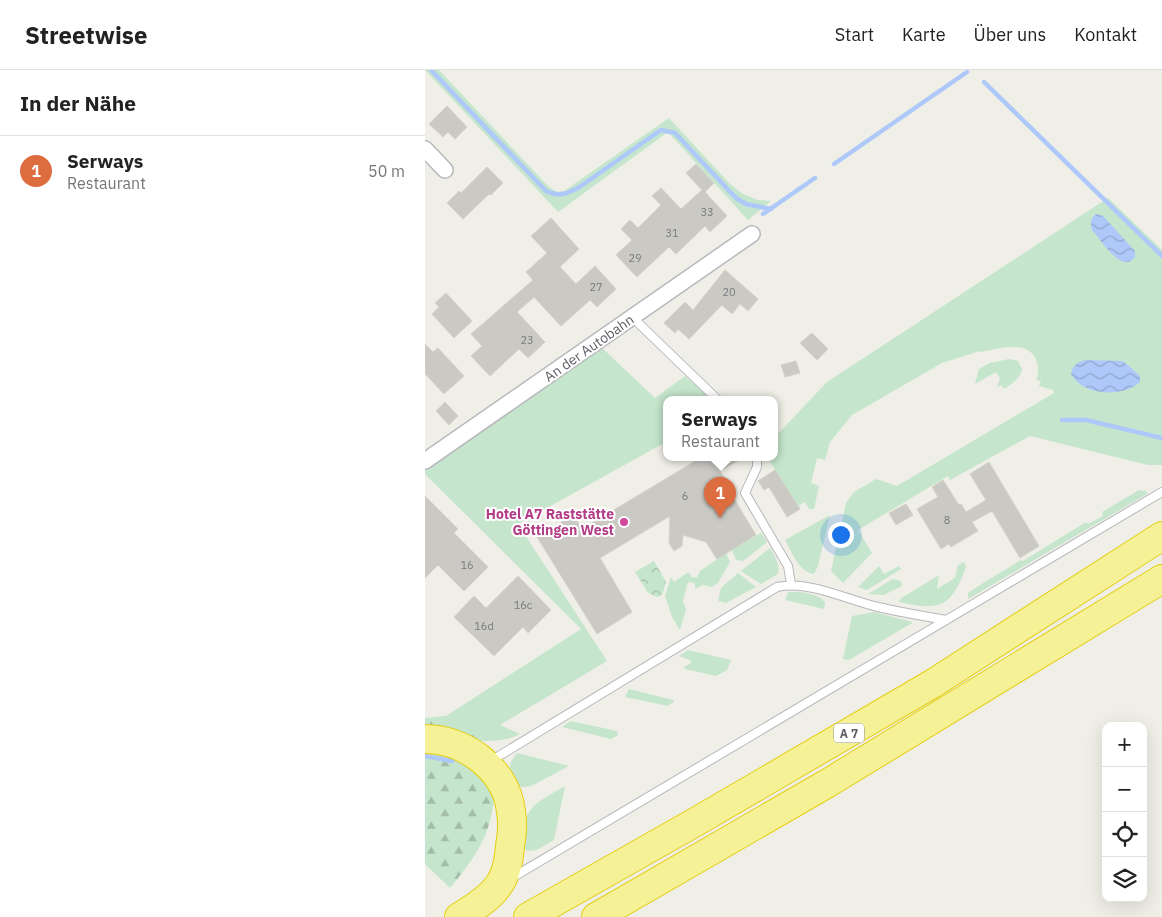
<!DOCTYPE html>
<html lang="de">
<meta charset="utf-8">
<style>
:root{--surface:#fff;--page:#f2f2f2;--text:#222;--muted:#767676;--line:#e0e0e0;--accent:#dd6c3f}
body{margin:0;font-family:"IBM Plex Sans",sans-serif;background:var(--page);color:var(--text)}
.controls{position:absolute;right:15px;bottom:15px;display:grid;overflow:hidden;border-radius:10px;box-shadow:0 5px 20px #0002}
.controls button{width:45px;height:45px;display:grid;place-items:center;padding:0;border:0;border-bottom:1px solid var(--line);background:var(--surface);color:var(--text);font:25px sans-serif}
.you{position:absolute;left:415px;top:464px;width:18px;height:18px;margin:-12px;border:4px solid #fff;border-radius:50%;background:#1a73e8;box-shadow:0 0 0 8px #1a73e833}
.badge{display:grid;place-items:center;width:32px;height:32px;border-radius:50%;background:var(--accent);color:#fff;font-size:16px;font-weight:700}
.pin{position:absolute;translate:-50% -41px;filter:drop-shadow(0 1px 2px #0008)}
.pin::after{content:'';position:absolute;top:26px;width:18px;height:15px;background:inherit;clip-path:polygon(0 0,100% 0,50% 100%)}
.popup{position:absolute;left:238px;top:326px;width:115px;height:65px;box-sizing:border-box;display:grid;place-content:center;border-radius:10px;background:var(--surface);filter:drop-shadow(0 1px 4px #0005);font-size:16px;white-space:nowrap;color:var(--muted)}
.popup b{font-size:19px;color:var(--text)}
.popup::after{content:'';position:absolute;left:50%;top:100%;margin-left:-10px;border:10px solid transparent;border-top-color:var(--surface)}
.list{margin:0;padding:0;list-style:none}
h2{display:flex;justify-content:space-between;align-items:center;height:65px;margin:0;padding:0 20px;font-size:21px}
h2 small{font-size:16px;font-weight:400;color:var(--muted)}
.list li{display:grid;grid-template-columns:32px 1fr auto;gap:15px;align-items:center;box-sizing:border-box;height:70px;padding:0 20px;border-top:1px solid var(--line)}
.list b{display:block;font-size:19px;white-space:nowrap}
.list p{margin:0;font-size:16px;white-space:nowrap;color:var(--muted)}
.list em{font-size:16px;font-style:normal;color:var(--muted)}
.icon{flex:none;width:28px;height:28px;fill:none;stroke:currentColor;stroke-width:2;stroke-linecap:round;stroke-linejoin:round}
.map{position:relative;flex:none;width:737px;height:847px;overflow:hidden}
header{display:flex;align-items:center;gap:30px;box-sizing:border-box;height:70px;padding:0 25px;background:var(--surface);border-bottom:1px solid var(--line)}
header strong{font-size:24px}
nav{display:flex;gap:28px;margin-inline-start:auto;font-size:18px}
main{display:flex}
aside{flex:1;background:var(--surface)}
.map>svg:first-child{display:block}
.grass{fill:#c5e5cc}
.forest{fill:url(#forest-firs)}
.park{fill:url(#park-crowns)}
.water{fill:url(#water-waves)}
.lines{fill:none;stroke-linecap:round;stroke-linejoin:round}
.stream{stroke:#adc8f9;stroke-width:4.5}
.building{fill:#cbc9c4;stroke:#d3d2c5}
.service-casing{stroke:#b7b7bc;stroke-width:10}
.minor-casing{stroke:#b7b7bc;stroke-width:18}
.motorway-casing{stroke:#e5ce11;stroke-width:30}
.service{stroke:#fff;stroke-width:8}
.minor{stroke:#fff;stroke-width:15}
.motorway{stroke:#f5f197;stroke-width:28}
.hotel-dot{fill:#d1479c;stroke:#fff;stroke-width:2}
.labels{text-anchor:middle;dominant-baseline:central;stroke-width:4;stroke-linejoin:round;paint-order:stroke}
.number-label{font-size:11px;fill:#797a7e}
.shield{fill:#fff;stroke:#8e9094;stroke-width:1}
.shield-label{font-size:12px;font-weight:bold;fill:#5e6066}
.street-label{font-size:14px;fill:#5e6066;stroke:#fff}
.hotel-label{font-size:14px;font-weight:bold;fill:#b23c85;stroke:#fff;text-anchor:end}
</style>
<header>
<strong>Streetwise</strong>
<nav><a>Start</a><a>Karte</a><a>Über uns</a><a>Kontakt</a></nav>
</header>
<main>
<aside>
<h2>In der Nähe<small></small></h2>
<ul class="list">
<li><span class="badge">1</span><div><b>Serways</b><p>Restaurant</p></div><em>50 m</em></li>
</ul>
</aside>
<div class="map">
<svg width="737" height="847" viewBox="0 0 737 847">
<defs>
<pattern id="forest-firs" width="22" height="20" patternUnits="userSpaceOnUse" patternTransform="scale(1.25)"><rect width="22" height="20" fill="#c5e5cc"/><path d="M5 1l3.5 6h-7zM16 11l3.5 6h-7z" fill="#a3bda9"/></pattern>
<pattern id="park-crowns" width="20" height="18" patternUnits="userSpaceOnUse" patternTransform="scale(1.25)"><rect width="20" height="18" fill="#c5e5cc"/><path d="M2 6a3 3 0 1 1 6 0M12 15a3 3 0 1 1 6 0" fill="none" stroke="#a3bda9"/></pattern>
<pattern id="water-waves" width="16" height="10" patternUnits="userSpaceOnUse" patternTransform="scale(1.25)"><rect width="16" height="10" fill="#adc8f9"/><path d="M0 5q4-4 8 0t8 0" fill="none" stroke="#90a6cd"/></pattern>
</defs>
<rect width="100%" height="100%" fill="#efefe7"/>
<path class="grass" d="M0 0H14L122 115 131 122 139 121 244 48 305 114 318 124 333 130 346 131 323 150 243 62 133 142Z
M683 128 737 180V395H723L605 366 525 410 523 406 433 460 447 483 418 513 406 501 421 433 429 422 451 409 472 416 629 323 628 320 614 316 616 311 611 310C614 303 614 298 611 290 603 269 572 279 555 282V281L517 293 427 345 405 372 400 390 392 388 386 413 394 416 389 439H384L380 432 373 436 342 387H349V368L402 312Z
M176 277 230 328 260 306 286 329H241V372L93 454 182 591 75 655 95 664C82 671 68 671 53 671L56 667 15 662 21 646 156 559 0 404V399Z
M584 289 593 291 597 299C595 309 587 314 579 319L576 315 572 318 575 308 571 302 550 314 554 299 565 293Z
M714 420 721 421 722 424 543 529V523L555 515 596 490 598 491 661 452 663 454 678 446 677 442Z
M405 445 393 496 389 504C374 502 367 482 360 470Z
M336 463 342 472 318 491 311 490 307 480Z
M345 478C350 487 355 493 353 504L336 514 316 501Z
M301 483 305 492 293 513 287 517 278 515 270 519V513L263 512 258 531 261 539 255 560 247 547 240 526 246 507 249 512 262 503H265L266 507 272 508 275 501Z
M539 492 541 497C526 538 515 541 474 532L475 529 514 505 512 519 530 508 533 495Z
M454 496 459 504 474 496 476 499 442 520 433 517Z
M313 503 331 517 301 533 293 531 296 518Z
M468 509 476 511 477 516 459 525 443 524Z
M363 522C373 521 393 523 400 532L399 539 360 530Z
M449 542 487 552V553L424 590 418 589 427 546Z
M263 580 306 590 302 600 291 606 260 599 259 597 266 593 265 590 254 586Z
M204 619 248 630 249 632 242 636 238 635 200 627Z
M146 651 192 661 193 665 186 669 137 657Z
M92 683 144 696 106 716 90 718 83 706 86 692Z
M140 716 129 770C119 775 107 787 97 777 98 737 107 735 140 716Z"/>
<path class="forest" d="M21 646 15 662 56 666 40 690C51 701 64 713 68 728 70 732 67 739 67 743 61 773 44 795 25 818L0 794V648Z"/>
<path class="park" d="M229 491 241 512 237 525 232 527 223 523 210 502Z"/>
<path class="water" d="M671 144 678 146 710 181V187C697 205 676 170 667 160 665 154 665 149 671 144Z
M661 290 698 291 715 306V312C697 328 658 326 646 304 648 295 652 292 661 290Z"/>
<g class="lines">
<path class="stream" d="M6 0 121 121C133 127 141 124 153 118L236 60 250 63 311 128 321 134 346 139
M559 12 737 186
M409 94 542 2
M338 144 390 108
M637 350H661L737 368
M0 686 27 691"/>
</g>
<path class="building" d="M22 36 42 57 30 69 23 62 18 67 4 54Z
M271 94 289 113 280 122 302 146 285 162 280 156 251 184 244 177 212 207 191 185 207 170 196 159 205 150 213 158 236 135 227 126 236 118 256 139 277 120 261 103Z
M62 97 78 113 66 125 64 124 38 149 22 133 34 121 36 123Z
M126 148 154 179 135 197 151 214 170 196 191 219 172 237 165 230 136 256 109 227 92 242 120 272 103 288 94 279 65 306 46 286 57 276 46 264 108 210 101 202 122 183 106 166Z
M300 200 333 229 323 241 315 234 307 244 297 235 264 269 253 259 250 263 239 253 260 232 268 240Z
M21 223 47 251 29 268 7 244 14 237 10 233Z
M387 263 403 279 392 290 375 273Z
M0 274 8 282 13 278 39 306 19 324 0 304Z
M371 291 375 303 360 307 356 295Z
M20 332 33 346 24 355 11 341Z
M277 387H319L295 401 301 411 299 412 331 465 292 489 281 472 258 465 257 476 249 481 244 473 245 446 175 488 207 542 172 564 112 467 148 445 157 459Z
M564 392 614 476 595 488 567 441 547 452 553 461 526 477 524 474 516 479 492 439 513 427 507 417 518 410 534 435 536 434 541 442 561 430 545 404Z
M350 400 375 439 362 447 344 417 339 420 333 411Z
M0 426 33 459 29 463 63 497 39 521 13 495 0 508Z
M481 434 488 445 471 455 464 443Z
M93 506 126 540 103 563 98 557 69 586 29 547 49 526 61 538Z"/>
<g class="lines">
<g class="service-casing">
<path id="service" d="M207 247 292 329
M332 387V397L320 423 363 496 366 514
M64 692 352 517C384 510 422 530 453 537 475 542 498 546 521 550
M85 809 737 422"/>
</g>
<g class="minor-casing">
<path id="minor" d="M0 79 20 100
M0 391 327 164"/>
</g>
<g class="motorway-casing">
<path id="motorway" d="M0 669C40 669 82 700 86 742 88 753 87 765 85 776 84 789 81 806 73 816 64 829 47 839 34 847
M103 847 274 750 507 614 737 466
M171 847 403 713 737 509"/>
</g>
<use href="#service" class="service"/>
<use href="#minor" class="minor"/>
<use href="#motorway" class="motorway"/>
</g>
<circle class="hotel-dot" cx="199" cy="452" r="5"/>
<g class="labels">
<g class="number-label">
<text x="282" y="142">33</text>
<text x="247" y="163">31</text>
<text x="210" y="188">29</text>
<text x="171" y="217">27</text>
<text x="304" y="222">20</text>
<text x="102" y="270">23</text>
<text x="260" y="426">6</text>
<text x="522" y="450">8</text>
<text x="42" y="495">16</text>
<text x="98" y="535">16c</text>
<text x="59" y="556">16d</text>
</g>
<rect class="shield" x="409" y="653.5" width="30" height="19" rx="4"/>
<g class="shield-label">
<text x="424" y="663">A 7</text>
</g>
<g class="street-label">
<text transform="translate(164 278) rotate(-35)">An der Autobahn</text>
</g>
<g class="hotel-label">
<text x="189" y="444">Hotel A7 Raststätte<tspan x="189" dy="16">Göttingen West</tspan></text>
</g>
</g>
</svg>
<div class="controls">
<button>+</button>
<button>−</button>
<button><svg class="icon" aria-label="locate" viewBox="0 0 24 24"><circle cx="12" cy="12" r="6"/><path d="M12 2v4M12 18v4M2 12h4M18 12h4"/></svg></button>
<button><svg class="icon" aria-label="layers" viewBox="0 0 24 24"><path d="M12 4l9 5-9 5-9-5zM3 14l9 5 9-5"/></svg></button>
</div>
<div class="you"></div>
<div class="pin badge" style="left:295px;top:448px">1</div>
<div class="popup"><b>Serways</b>Restaurant</div>
</div>
</main>
